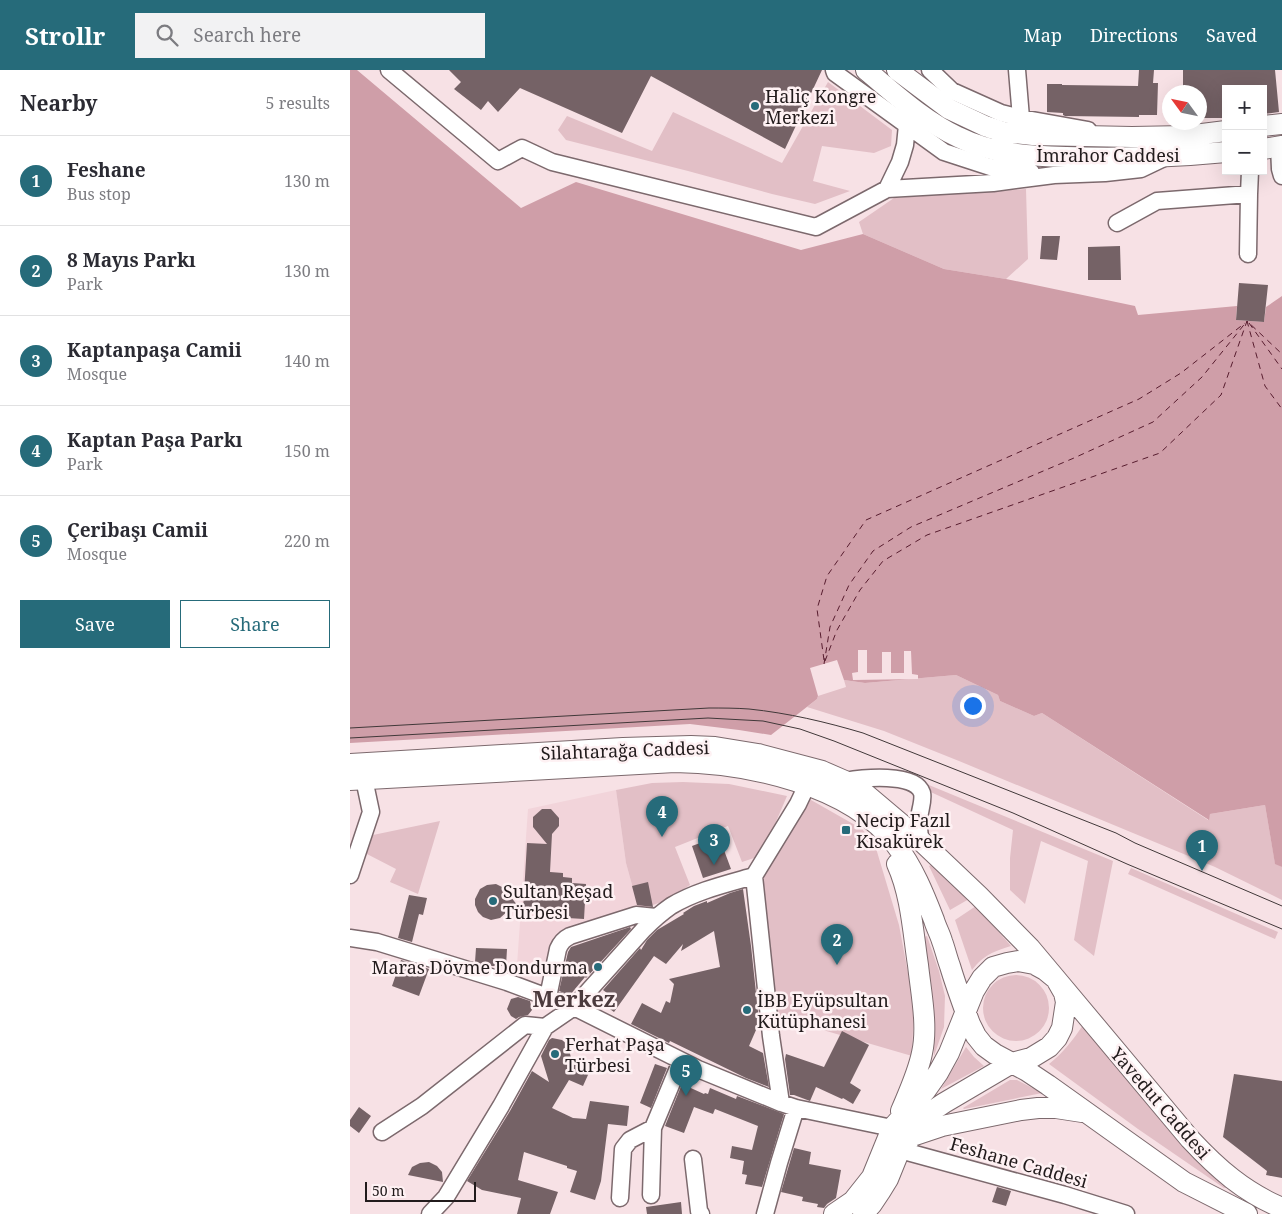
<!DOCTYPE html>
<meta charset="utf-8">
<style>
:root{--surface:#fff;--page:#f2f2f3;--text:#2b2b33;--muted:#7c7c81;--line:#e1e1e2;--accent:#266b7a}
body{margin:0;font-family:"Noto Serif",serif;background:var(--page);color:var(--text)}
.controls{position:absolute;right:15px;top:15px;display:grid;overflow:hidden;border-radius:0px;box-shadow:0 5px 20px #0002}
.controls button{width:45px;height:45px;display:grid;place-items:center;padding:0;border:0;border-bottom:1px solid var(--line);background:var(--surface);color:var(--text);font:25px sans-serif}
.compass{position:absolute;left:812px;top:15px;width:45px;height:45px;border-radius:50%;background:var(--surface);box-shadow:0 5px 20px #0002;rotate:303deg}
.scale{position:absolute;left:15px;bottom:12px;width:111px;box-sizing:border-box;padding-left:5px;border:2px solid #221b1c;border-top:0;font-size:14px;line-height:18px;white-space:nowrap;color:#221b1c;-webkit-text-stroke:4px #fef1f3;paint-order:stroke}
.you{position:absolute;left:622px;top:635px;width:18px;height:18px;margin:-12px;border:4px solid #fff;border-radius:50%;background:#1a73e8;box-shadow:0 0 0 8px #1a73e833}
.badge{display:grid;place-items:center;width:32px;height:32px;border-radius:50%;background:var(--accent);color:#fff;font-size:16px;font-weight:700}
.pin{position:absolute;translate:-50% -41px;filter:drop-shadow(0 1px 2px #0008)}
.pin::after{content:'';position:absolute;top:26px;width:18px;height:15px;background:inherit;clip-path:polygon(0 0,100% 0,50% 100%)}
.list{margin:0;padding:0;list-style:none}
h2{display:flex;justify-content:space-between;align-items:center;height:65px;margin:0;padding:0 20px;font-size:21px}
h2 small{font-size:16px;font-weight:400;color:var(--muted)}
.list li{display:grid;grid-template-columns:32px 1fr auto;gap:15px;align-items:center;box-sizing:border-box;height:90px;padding:0 20px;border-top:1px solid var(--line)}
.list b{display:block;font-size:19px;white-space:nowrap}
.list p{margin:0;font-size:16px;white-space:nowrap;color:var(--muted)}
.list em{font-size:16px;font-style:normal;color:var(--muted)}
.actions{display:flex;gap:10px;padding:15px 20px}
.actions a{flex:1;padding:11px 0;border:1px solid var(--accent);border-radius:0px;text-align:center;font-size:18px;color:var(--accent)}
.actions .main{background:var(--accent);color:#fff}
.icon{flex:none;width:28px;height:28px;fill:none;stroke:currentColor;stroke-width:2;stroke-linecap:round;stroke-linejoin:round}
.map{position:relative;flex:none;width:932px;height:1144px;overflow:hidden}
header{display:flex;align-items:center;gap:30px;box-sizing:border-box;height:70px;padding:0 25px;background:var(--accent);color:#fff}
header strong{font-size:24px}
nav{display:flex;gap:28px;margin-inline-start:auto;font-size:18px}
.search{width:350px;height:45px;background:var(--page);display:flex;align-items:center;gap:12px;box-sizing:border-box;padding:0 18px;border-radius:0px;color:var(--muted);font-size:19px}
main{display:flex}
aside{flex:1;background:var(--surface)}
.map>svg:first-child{display:block}
.built{fill:#f2d4da}
.green{fill:#e2bfc6}
.water{fill:#cf9ea8}
.pier{fill:#f7e1e5}
.lines{fill:none;stroke-linecap:round;stroke-linejoin:round}
.ferry{stroke:#571c2e;stroke-width:1;stroke-dasharray:6 5;stroke-linecap:butt}
.building{fill:#756266}
.minor-casing{stroke:#7c696d;stroke-width:19}
.major-casing{stroke:#7c696d;stroke-width:22}
.minor{stroke:#fff;stroke-width:16}
.major{stroke:#fff;stroke-width:20}
.tram{stroke:#413839;stroke-width:1}
.poi-dot{fill:#266b7a;stroke:#fef1f3;stroke-width:2}
.labels{text-anchor:middle;dominant-baseline:central;stroke-width:5;stroke-linejoin:round;paint-order:stroke}
.poi-label{font-size:18px;fill:#221b1c;stroke:#fef1f3;text-anchor:start}
.street-label{font-size:18px;fill:#221b1c;stroke:#fef1f3}
.district-label{font-size:22px;font-weight:bold;fill:#4b3a3d;stroke:#fef1f3}
</style>
<header>
<strong>Strollr</strong>
<div class="search"><svg class="icon" aria-label="search" viewBox="0 0 24 24"><circle cx="10" cy="10" r="6"/><path d="M15 15l6 6"/></svg>Search here</div>
<nav><a>Map</a><a>Directions</a><a>Saved</a></nav>
</header>
<main>
<aside>
<h2>Nearby<small>5 results</small></h2>
<ul class="list">
<li><span class="badge">1</span><div><b>Feshane</b><p>Bus stop</p></div><em>130 m</em></li>
<li><span class="badge">2</span><div><b>8 Mayıs Parkı</b><p>Park</p></div><em>130 m</em></li>
<li><span class="badge">3</span><div><b>Kaptanpaşa Camii</b><p>Mosque</p></div><em>140 m</em></li>
<li><span class="badge">4</span><div><b>Kaptan Paşa Parkı</b><p>Park</p></div><em>150 m</em></li>
<li><span class="badge">5</span><div><b>Çeribaşı Camii</b><p>Mosque</p></div><em>220 m</em></li>
</ul>
<div class="actions"><a class="main">Save</a><a>Share</a></div>
</aside>
<div class="map">
<svg width="932" height="1144" viewBox="0 0 932 1144">
<rect width="100%" height="100%" fill="#f7e1e5"/>
<path class="built" d="M266 720 276 793 289 840 208 862 202 899 167 895 178 739Z"/>
<path class="green" d="M478 12 542 60 541 76 524 83 472 76 463 111 500 121 465 134 422 124 338 101 216 70 208 60 217 46 302 81 323 42 432 93Z
M676 119 678 189 656 209 594 199 513 164 509 152 544 128Z
M606 605 648 625 650 631 684 646 692 643 858 750 860 744 915 735 925 793 932 797V830L865 797 609 691 534 661 457 637 467 629 468 626 496 617 494 610 515 613Z
M333 712 379 714 437 726 425 754 407 787 392 792 378 756 325 777 340 815 317 830 289 840 276 793 266 720 302 713Z
M574 713 763 791 744 886 724 870 738 791 691 771 675 834 660 820V788L663 760 572 718Z
M454 726 512 759 525 775 549 855 564 935 562 986 425 946 401 804Z
M90 751 68 824 40 812 46 799 15 783 23 765Z
M583 794 619 829 600 840 579 796Z
M781 798 928 862 925 869 778 804Z
M626 836 661 876C643 882 635 884 622 900L605 850Z
M577 866 589 901 595 926 594 957 584 986 583 931 574 867Z
M633 938a33 33 0 1 1 66 0a33 33 0 1 1-66 0Z
M733 955 880 1117 874 1118 788 1059 699 994C713 983 723 970 733 955Z
M616 977 624 987 634 996 591 1019Z
M660 1010H667L692 1023 614 1039 613 1038Z"/>
<path class="water" d="M0 0H7L171 138 226 112 451 180 513 164 594 199 656 209 785 236 788 245 887 236 886 250 914 252 916 237 932 226V797L925 794 915 735 860 744 859 750 692 643 684 646 650 631 648 625 606 605 515 613 494 610 487 590 460 598 468 626 467 629 421 665 389 660 340 654 0 673Z"/>
<path class="pier" d="M508 580H517V603H532V582H541V603H554V581H561L562 604 568 605V609L503 610 502 603 508 602Z"/>
<g class="lines">
<path class="ferry" d="M899 253 932 299
M474 590 467 539 477 506 516 450 789 329 831 303 895 253
M475 591 487 560 510 520 533 491 577 465 810 383 871 325 897 251 932 284
M474 594 480 557 499 515 523 481 561 457 724 388 803 352 852 307 897 251 915 316 932 339"/>
</g>
<path class="building" d="M99 0H472L435 79 301 6 272 63 170 18 148 42 138 31 131 40 104 19 111 12Z
M789 0H804L803 13H808L807 45H789V47L715 46 713 45V43L697 42V14H712V15L788 16Z
M833 0H925L929 42 913 44V19H876V48H850V22H833Z
M692 166H710L707 190 690 189Z
M770 176 771 210H738V177Z
M889 213 918 215 914 252 886 250Z
M192 739H201L209 748V756L202 764 200 802 213 803V807L222 808V813L236 814 234 849 185 846 186 840H173L177 773 197 774 183 757V747Z
M368 764 381 799 353 808 342 776 358 770 357 768Z
M298 812 303 837 287 835 282 816Z
M146 814 154 818 171 840 160 839 150 848 141 850 133 847 128 842 125 835V829L130 819 137 815Z
M393 819 401 876 410 960H406L399 976 413 983 419 1017 396 1008 320 971 319 973 281 954 292 933 311 943 316 931 320 933 324 914 319 909 370 897 364 861 331 881 333 874 316 894 304 886 264 942 250 932 257 923 253 920 290 878 291 880 297 870 307 860 334 844 333 843 344 836 357 831V833L380 823Z
M59 825 77 828 73 845 69 844 62 872 48 868Z
M280 857 281 859 236 908 235 907 220 925 209 921 218 882 221 877Z
M126 878 157 879 156 896H139L125 892Z
M51 890 79 899 69 926 42 916Z
M168 927 180 931 182 940 178 945 169 947 166 949 161 946 157 939 161 929Z
M492 961 519 975 500 1013 511 1020 503 1034 493 1028 492 1029 466 1017 460 1031 444 1025H440L435 989 436 984 474 997Z
M202 968 212 970 218 975 221 988 242 996 233 1016 219 1010 202 1038 223 1048 236 1049 240 1031 279 1036 277 1056 258 1054 251 1111 245 1130 220 1122 227 1101 217 1098V1096L174 1082 168 1110 208 1122 200 1144H167L171 1128 132 1120 117 1111 160 1041 182 1001 199 1012 191 986 199 970Z
M305 994 317 998 301 1038 290 1033Z
M884 1004 932 1011V1108L916 1105 917 1101 873 1067Z
M332 1014 354 1024 355 1023 358 1024 360 1018 386 1029 387 1026 434 1044 412 1117 395 1114 397 1105 392 1104 394 1091 380 1088 382 1076 402 1080 408 1056 365 1039 363 1044 344 1037 334 1063 315 1056Z
M9 1037 21 1046 9 1063 0 1056V1050Z
M444 1078 461 1082 459 1094 491 1100 486 1128 477 1134 474 1138 467 1137 468 1134 452 1131 453 1127 431 1122Z
M79 1092 87 1096 92 1102 93 1112 58 1105 62 1097 70 1093Z
M647 1117 661 1121 656 1136 642 1132Z
M331 1132 332 1144H297L296 1137Z"/>
<g class="lines">
<g class="minor-casing">
<path id="minor" d="M39 0 148 91 172 78 202 92 466 157 537 119 643 113 704 105 755 103 791 99 814 88
M484 0 485 3 594 82 640 97 681 102
M580 0 602 21 651 43 671 48 738 60
M667 0 671 48
M929 76 930 99 932 106
M537 119 550 92 555 75 557 55
M899 124 900 101
M767 153 807 131 899 124 898 184
M495 711C512 708 565 702 572 723 574 731 569 742 569 750 568 756 570 763 570 770
M0 805 21 742 14 709
M0 868 27 872 157 912 224 937 348 999 431 1033 446 1038 542 1058
M198 927 208 879C211 872 214 869 220 866L286 845 306 847
M431 1033 421 966 404 806 448 734 457 715
M32 1062 72 1036 175 955 195 957
M550 1080 715 1125 776 1144
M343 1089 349 1141 351 1144
M301 1125 303 1058 331 991
M270 1128 273 1079 280 1070 303 1058
M80 1144 96 1127 151 1036 195 957 224 937 294 859C302 851 311 843 321 836 346 821 376 814 404 806
M415 1144 429 1093 446 1038"/>
</g>
<g class="major-casing">
<path id="major" d="M516 0C545 24 574 51 608 67 642 84 679 86 716 87 769 89 823 87 876 82
M547 0 599 39 635 56 653 62 683 65 782 67 836 66 876 61
M913 56 932 54
M913 79 932 76
M0 694 273 678 341 676 365 677 408 684 472 701 495 711 512 721 570 770 629 826 680 878 706 909 840 1069C868 1099 894 1122 932 1138
M0 710 325 692C397 693 500 714 546 775 563 797 574 824 584 850 586 857 590 864 592 871 595 879 597 888 600 896 606 916 613 935 620 954L626 966 634 976 645 984 677 1001 698 1015 834 1112 897 1144
M547 794C561 825 563 862 568 895 571 923 578 956 572 983 568 1003 559 1022 551 1041
M559 1070 562 1066 592 1056 671 1040 688 1038H706L732 1042
M484 1144 503 1131 522 1107 542 1058 576 1020 588 1003 599 983 624 921 632 908 643 897 657 893 668 891 684 894 695 900 706 909 714 923 716 932 712 958 707 968 699 977 681 988 662 993 594 1033 579 1043 561 1062 551 1077 538 1109 530 1122 522 1134 513 1144"/>
</g>
<use href="#minor" class="minor"/>
<use href="#major" class="major"/>
<path class="tram" d="M0 658 359 638C372 638 386 638 399 639 438 643 476 652 513 663L766 763 785 773 932 836
M0 668 358 648 413 651 450 659 484 671 663 743 777 794 932 859"/>
</g>
<g class="poi-dot">
<circle cx="405" cy="36" r="5"/>
<rect x="491" y="755" width="10" height="10" rx="2.5"/>
<circle cx="143" cy="831" r="5"/>
<circle cx="248" cy="897" r="5"/>
<circle cx="397" cy="940" r="5"/>
<circle cx="205" cy="984" r="5"/>
</g>
<g class="labels">
<g class="poi-label">
<text x="415" y="26">Haliç Kongre<tspan x="415" dy="21">Merkezi</tspan></text>
<text x="506" y="750">Necip Fazıl<tspan x="506" dy="21">Kısakürek</tspan></text>
<text x="153" y="821">Sultan Reşad<tspan x="153" dy="21">Türbesi</tspan></text>
<text x="238" y="897" text-anchor="end">Maras Dövme Dondurma</text>
<text x="407" y="930">İBB Eyüpsultan<tspan x="407" dy="21">Kütüphanesi</tspan></text>
<text x="215" y="974">Ferhat Paşa<tspan x="215" dy="21">Türbesi</tspan></text>
</g>
<g class="street-label">
<text x="758" y="85">İmrahor Caddesi</text>
<text transform="translate(275 680) rotate(-2)">Silahtarağa Caddesi</text>
<text transform="translate(811 1033) rotate(49)">Yavedut Caddesi</text>
<text transform="translate(669 1092) rotate(16)">Feshane Caddesi</text>
</g>
<g class="district-label">
<text x="224" y="928">Merkez</text>
</g>
</g>
</svg>
<div class="controls">
<button>+</button>
<button>−</button>
</div>
<svg class="compass" viewBox="-18 -18 36 36"><path d="M0-13l5 13h-10z" fill="#e53935"/><path d="M0 13l5-13h-10z" fill="#7c7c81"/></svg>
<div class="scale">50 m</div>
<div class="you"></div>
<div class="pin badge" style="left:852px;top:801px">1</div>
<div class="pin badge" style="left:487px;top:895px">2</div>
<div class="pin badge" style="left:364px;top:795px">3</div>
<div class="pin badge" style="left:312px;top:767px">4</div>
<div class="pin badge" style="left:336px;top:1026px">5</div>
</div>
</main>
